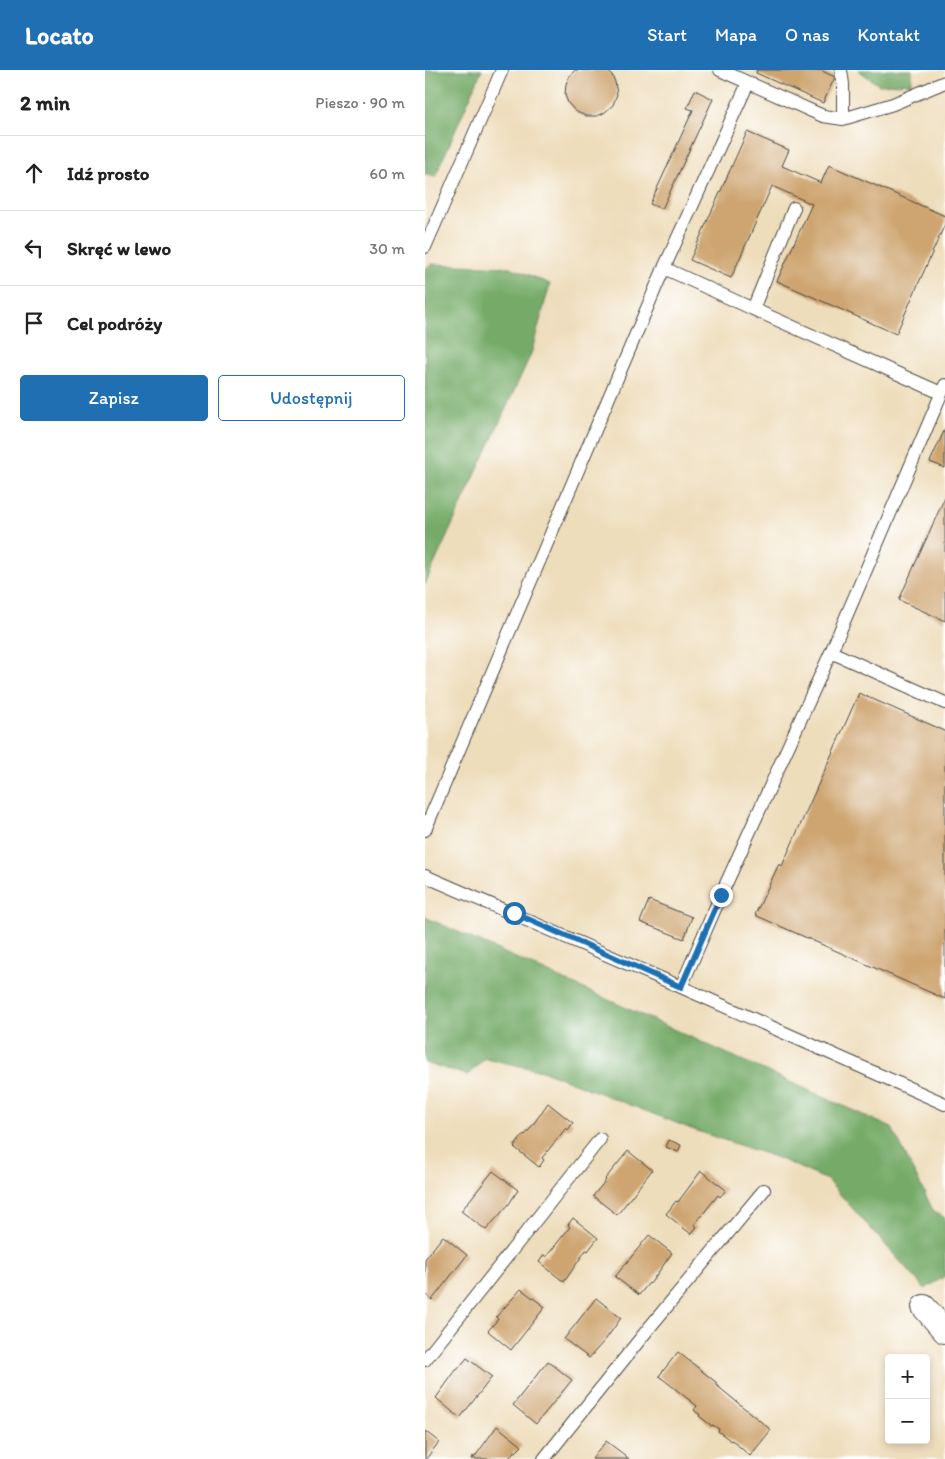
<!DOCTYPE html>
<html lang="pl">
<meta charset="utf-8">
<style>
:root{--surface:#fff;--page:#f2f2f2;--text:#222;--muted:#767676;--line:#e0e0e0;--accent:#1f6fb2}
body{margin:0;font-family:Itim,sans-serif;background:var(--page);color:var(--text)}
.controls{position:absolute;right:15px;bottom:15px;display:grid;overflow:hidden;border-radius:5px;box-shadow:0 2px 8px #0003}
.controls button{width:45px;height:45px;display:grid;place-items:center;padding:0;border:0;border-bottom:1px solid var(--line);background:var(--surface);color:var(--text);font:25px sans-serif}
.stop{position:absolute;width:15px;height:15px;margin:-11px;border:4px solid #1f6fb2;border-radius:50%;background:#fff}
.stop.end{background:#1f6fb2;border-color:#fff;box-shadow:0 1px 5px #0008}
.list{margin:0;padding:0;list-style:none}
h2{display:flex;justify-content:space-between;align-items:center;height:65px;margin:0;padding:0 20px;font-size:21px}
h2 small{font-size:16px;font-weight:400;color:var(--muted)}
.list li{display:grid;grid-template-columns:32px 1fr auto;gap:15px;align-items:center;box-sizing:border-box;height:75px;padding:0 20px;border-top:1px solid var(--line)}
.list b{display:block;font-size:19px;white-space:nowrap}
.list em{font-size:16px;font-style:normal;color:var(--muted)}
.actions{display:flex;gap:10px;padding:15px 20px}
.actions a{flex:1;padding:11px 0;border:1px solid var(--accent);border-radius:5px;text-align:center;font-size:18px;color:var(--accent)}
.actions .main{background:var(--accent);color:#fff}
.icon{flex:none;width:28px;height:28px;fill:none;stroke:currentColor;stroke-width:2;stroke-linecap:round;stroke-linejoin:round}
.map{position:relative;flex:none;width:520px;height:1389px;overflow:hidden}
header{display:flex;align-items:center;gap:30px;box-sizing:border-box;height:70px;padding:0 25px;background:var(--accent);color:#fff}
header strong{font-size:24px}
nav{display:flex;gap:28px;margin-inline-start:auto;font-size:18px}
main{display:flex}
aside{flex:1;background:var(--surface)}
.map>svg:first-child{display:block}
.forest{fill:#74aa68;stroke:#506a4a}
.building{fill:#cea571}
.lines{fill:none;stroke-linecap:round;stroke-linejoin:round}
.service-casing{stroke:#484641;stroke-width:14}
.minor-casing{stroke:#484641;stroke-width:26}
.service{stroke:#fff;stroke-width:12}
.minor{stroke:#fff;stroke-width:24}
.route{stroke:#1f6fb2;stroke-width:6}
</style>
<header>
<strong>Locato</strong>
<nav><a>Start</a><a>Mapa</a><a>O nas</a><a>Kontakt</a></nav>
</header>
<main>
<aside>
<h2>2 min<small>Pieszo · 90 m</small></h2>
<ul class="list">
<li><svg class="icon" aria-label="ahead" viewBox="0 0 24 24"><path d="M12 20V5M6 11l6-6 6 6"/></svg><div><b>Idź prosto</b></div><em>60 m</em></li>
<li><svg class="icon" aria-label="left" viewBox="0 0 24 24"><path d="M17 20v-9H6M10 6l-5 5 5 5"/></svg><div><b>Skręć w lewo</b></div><em>30 m</em></li>
<li><svg class="icon" aria-label="arrive" viewBox="0 0 24 24"><path d="M6 21V4h12l-3 4 3 4H6"/></svg><div><b>Cel podróży</b></div></li>
</ul>
<div class="actions"><a class="main">Zapisz</a><a>Udostępnij</a></div>
</aside>
<div class="map">
<svg width="520" height="1389" viewBox="0 0 520 1389">
<rect width="100%" height="100%" fill="#fff"/>
<filter id="ink" filterUnits="userSpaceOnUse"><feTurbulence type="fractalNoise" baseFrequency=".02" numOctaves="2"/><feDisplacementMap in="SourceGraphic" scale="10" xChannelSelector="R" yChannelSelector="G"/><feConvolveMatrix kernelMatrix="1 2 1 2 8 2 1 2 1" color-interpolation-filters="sRGB"/></filter>
<filter id="wash" filterUnits="userSpaceOnUse"><feTurbulence type="fractalNoise" baseFrequency=".0096" numOctaves="4" result="noise"/><feDisplacementMap in="SourceGraphic" scale="20" xChannelSelector="R" yChannelSelector="G"/><feGaussianBlur stdDeviation="1.12" result="paint"/><feColorMatrix in="noise" values="0 0 0 0 0 0 0 0 0 0 0 0 0 0 0 0 0 1.4 0 .05"/><feComposite in="paint" operator="in"/></filter>
<g filter="url(#wash)">
<rect width="100%" height="100%" fill="#edb"/>
<path class="forest" d="M0 0H57L10 107 0 105Z
M433 0H487V13L454 15Z
M7 194 85 197 125 214 106 284 0 514V199Z
M0 847 467 1058 508 1140 520 1148V1206L500 1219 402 1110 350 1087 269 1060 121 1002 60 988 43 1005 0 993Z"/>
<g id="blocks">
<path class="building" d="M150 0H181L187 5 190 12 192 24 188 35 179 43 172 46H161L150 41 143 33 140 25 141 14 144 7Z
M332 0H395L410 7 398 33 331 3Z
M270 20 288 29 237 139 225 134 268 40 262 38Z
M322 62 364 80 357 96 396 113 404 95 520 146V154L471 264 352 211 387 134 347 116 306 208 265 190Z
M520 359V398L505 392Z
M520 427V551L474 530Z
M434 623 520 661V929L330 845 354 794 357 796Z
M224 830 267 847 259 869 215 852Z
M123 1033 148 1053 143 1060 141 1058 117 1088 119 1090 114 1097 89 1077 99 1064 100 1065 107 1056Z
M244 1070 256 1075 253 1082 241 1077Z
M203 1081 227 1100 192 1145 168 1126 181 1110 180 1109Z
M68 1101 93 1120 84 1134 61 1160 36 1141Z
M276 1101 301 1120 295 1127 293 1125 269 1155 272 1157 266 1164 241 1144 251 1131 253 1132Z
M148 1148 173 1168 163 1181 161 1180 139 1212 114 1192 119 1185 121 1187 145 1157 143 1155Z
M224 1165 247 1183 225 1214 224 1213 214 1225 190 1207Z
M18 1166 42 1185 7 1230 0 1224V1189Z
M96 1219 120 1237 86 1280 63 1261 73 1249 71 1247Z
M171 1228 196 1248 181 1269 164 1288 139 1269Z
M253 1282 292 1313 290 1314 346 1360 325 1386 307 1370 306 1371 293 1361 294 1359 288 1355 287 1356 274 1346 275 1345 269 1340 272 1336 234 1306Z
M42 1288 67 1307 35 1348 11 1328 31 1300H32Z
M123 1291 147 1310 111 1354 88 1335Z
M72 1356 97 1376 91 1382 89 1381 84 1389H46L48 1386 49 1388Z
M0 1361 14 1372 1 1389H0Z
M181 1371 201 1386 204 1389H167Z"/>
</g>
</g>
<g filter="url(#ink)">
<use href="#blocks" fill-opacity="0" stroke="#484641" stroke-width="1"/>
<g class="lines">
<g class="service-casing">
<path id="service" d="M295 0 398 46 418 49 468 34 520 12
M416 0 418 14V49
M369 138 328 239 516 323
M0 177 77 0
M239 198 323 13
M520 315 406 582 296 825 256 917 520 1034
M406 582 520 633
M0 760 239 198 328 239
M0 806 256 917
M0 1290 175 1069
M119 1389 224 1258 339 1120"/>
</g>
<g class="minor-casing">
<path id="minor" d="M499 1237 520 1261"/>
</g>
<use href="#service" class="service"/>
<use href="#minor" class="minor"/>
</g>
</g>
<g class="lines" filter="url(#ink)">
<path class="route" d="M89 843 256 917 296 825"/>
</g>
</svg>
<div class="controls">
<button>+</button>
<button>−</button>
</div>
<div class="stop" style="left:89px;top:843px"></div>
<div class="stop end" style="left:296px;top:825px"></div>
</div>
</main>
